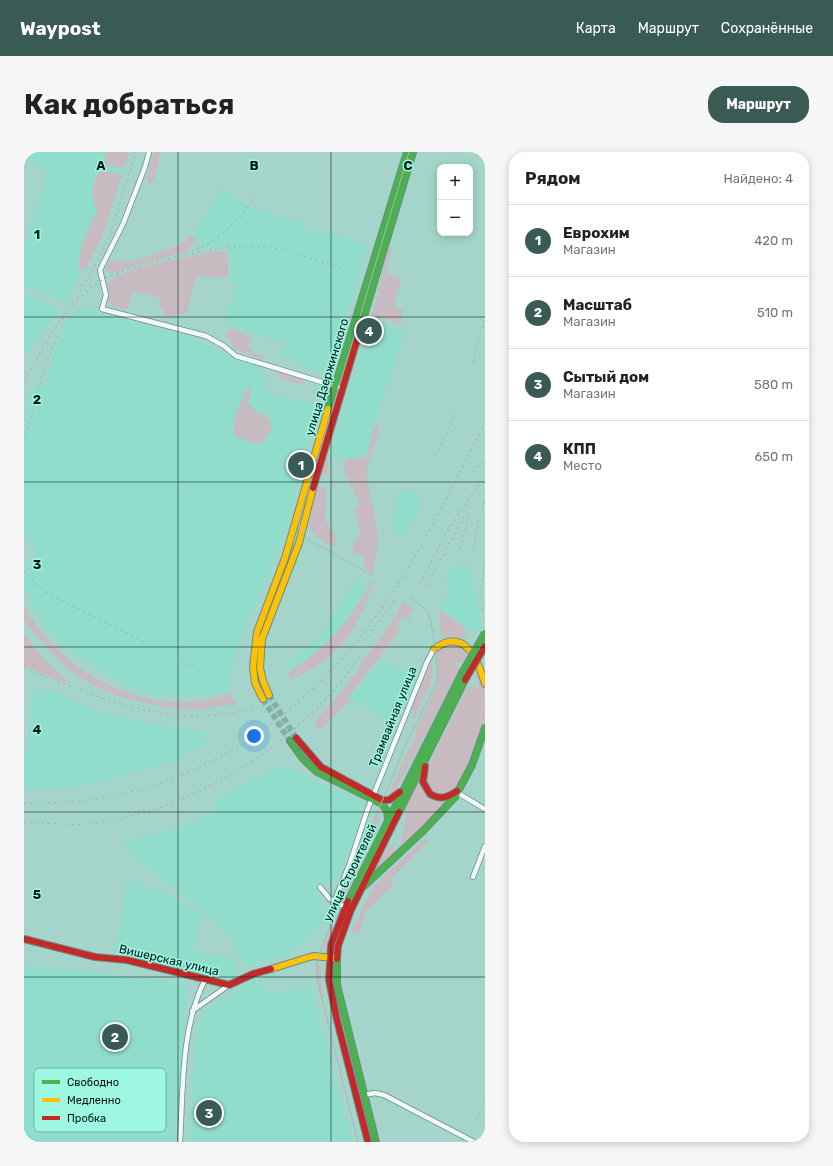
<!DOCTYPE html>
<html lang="ru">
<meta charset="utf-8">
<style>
:root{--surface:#fff;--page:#f6f6f6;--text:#222;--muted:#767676;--line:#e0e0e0;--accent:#3a5b54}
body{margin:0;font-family:Rubik,sans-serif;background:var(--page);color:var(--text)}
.controls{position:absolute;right:12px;top:12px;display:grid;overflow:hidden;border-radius:8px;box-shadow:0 2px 10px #0003}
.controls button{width:36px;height:36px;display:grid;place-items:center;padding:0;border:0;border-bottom:1px solid var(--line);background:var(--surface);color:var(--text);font:20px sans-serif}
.you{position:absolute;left:230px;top:584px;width:14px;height:14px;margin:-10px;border:3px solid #fff;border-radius:50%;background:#1a73e8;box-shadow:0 0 0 6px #1a73e833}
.badge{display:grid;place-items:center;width:26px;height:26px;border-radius:50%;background:var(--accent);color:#fff;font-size:13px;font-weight:700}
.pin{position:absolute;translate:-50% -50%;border:2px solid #fff;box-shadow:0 1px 4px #0006}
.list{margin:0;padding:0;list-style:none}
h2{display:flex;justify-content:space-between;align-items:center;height:52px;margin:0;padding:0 16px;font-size:17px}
h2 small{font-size:13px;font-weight:400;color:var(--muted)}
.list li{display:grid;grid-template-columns:26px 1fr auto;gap:12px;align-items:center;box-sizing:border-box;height:72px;padding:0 16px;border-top:1px solid var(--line)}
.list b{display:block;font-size:15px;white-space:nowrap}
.list p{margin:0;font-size:13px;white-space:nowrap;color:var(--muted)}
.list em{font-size:13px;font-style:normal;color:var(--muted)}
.map{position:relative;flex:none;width:461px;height:990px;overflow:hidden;border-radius:16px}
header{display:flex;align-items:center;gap:24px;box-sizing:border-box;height:56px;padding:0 20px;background:var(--accent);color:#fff}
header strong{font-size:19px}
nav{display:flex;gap:22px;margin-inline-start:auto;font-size:14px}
.intro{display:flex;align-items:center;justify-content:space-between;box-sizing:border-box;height:96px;padding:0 24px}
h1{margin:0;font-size:28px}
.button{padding:10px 18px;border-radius:16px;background:var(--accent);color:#fff;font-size:14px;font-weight:700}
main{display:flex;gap:24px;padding:0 24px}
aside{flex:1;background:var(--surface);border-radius:16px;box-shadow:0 2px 10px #0003}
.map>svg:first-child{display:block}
.built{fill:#91ddcb}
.green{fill:#c7bbc1}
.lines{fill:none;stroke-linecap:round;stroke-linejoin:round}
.secondary-tunnel{stroke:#84afa6;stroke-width:6;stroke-dasharray:6 3;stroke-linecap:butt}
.street-casing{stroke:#668f87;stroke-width:6}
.fast-casing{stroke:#668f87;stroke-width:8}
.slow-casing{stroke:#668f87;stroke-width:8}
.jam-casing{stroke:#668f87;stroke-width:8}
.street{stroke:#f2f9f7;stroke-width:4.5}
.fast{stroke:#4caf50;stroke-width:6}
.slow{stroke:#ffc107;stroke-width:6}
.jam{stroke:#c62828;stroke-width:6}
.tram{stroke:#abb7b4;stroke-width:1}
.rail{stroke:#abb7b4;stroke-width:1.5;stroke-dasharray:2 4;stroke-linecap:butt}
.fast-bridge-casing{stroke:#668f87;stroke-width:8;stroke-linecap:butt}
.jam-bridge-casing{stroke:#668f87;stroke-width:8;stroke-linecap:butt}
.fast-bridge{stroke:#4caf50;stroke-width:6}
.jam-bridge{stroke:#c62828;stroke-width:6}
.grid{fill:none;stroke:#001914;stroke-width:1;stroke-opacity:0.55}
.labels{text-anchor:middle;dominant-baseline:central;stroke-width:3;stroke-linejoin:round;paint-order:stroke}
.street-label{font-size:12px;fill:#001914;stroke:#9ef7e1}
.key{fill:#9ef7e1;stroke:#6fb4a4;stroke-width:1}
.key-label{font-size:11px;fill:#001914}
.grid-label{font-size:13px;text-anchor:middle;font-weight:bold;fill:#001914;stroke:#9ef7e1;stroke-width:3;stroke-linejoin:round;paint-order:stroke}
</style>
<header>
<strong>Waypost</strong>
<nav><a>Карта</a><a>Маршрут</a><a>Сохранённые</a></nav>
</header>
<div class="intro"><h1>Как добраться</h1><a class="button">Маршрут</a></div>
<main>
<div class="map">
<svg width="461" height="990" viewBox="0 0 461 990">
<rect width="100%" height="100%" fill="#a5d5ca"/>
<path class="built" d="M2 0H100L86 52 67 99 41 151 0 133V97L24 19 0 8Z
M197 35 226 56 281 71 280 77 299 83 301 79 345 93 303 221 267 210 266 207 256 205 260 191 202 172 200 170 213 132 206 130 207 118 204 97 206 96V93L182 96 180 90 170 85Z
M0 141 31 155 35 158 0 205Z
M57 155 162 184 235 214 248 244 294 253 261 382 210 503 204 539 192 542 132 543 105 536 46 498 20 473 0 432V418L13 398 0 383V262L7 236 21 233 31 195 44 168Z
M349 166 354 167 353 171 365 174V175L381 181 349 275 342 304 312 307 309 300 316 271 338 198 345 199 342 189Z
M381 335 385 340 398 345V349L382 384 367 377 374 347Z
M445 412 459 476 447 479 416 457 424 443 422 417Z
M332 428 343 435 313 486 284 508 270 517H266L263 513 297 482Z
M357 510 392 523 372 573 325 546Z
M10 537 27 538 74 560 146 576 182 579 183 591 174 597 160 598 159 607 67 632 34 637 0 636V614Z
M256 613 341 651 315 723 292 738V746L303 759 300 761 299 773 267 802 222 814 208 797 212 788 102 698 99 689 132 683 176 667 193 657 191 647Z
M104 727 139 740 177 762 170 797 213 809 209 827 90 800Z
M0 813 163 831 155 990H0Z
M228 829H237L240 831 241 839 244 838 245 841 278 837 280 832 287 835 328 990H165L173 876 179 861Z"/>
<path class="green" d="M82 0H105L101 12 97 16 83 14 80 11Z
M130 0H137L129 29 125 33 123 25Z
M78 17 89 21 97 22V26L78 85 62 117 55 118 57 94 73 58C66 43 67 30 78 17Z
M166 84 172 87 163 99 87 121 82 117 83 112 89 109 107 110 126 104 155 93Z
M368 95 362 121 378 128 374 137H373L370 157H379L377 171 348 164 353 144 358 142 354 138 364 96Z
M195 99H201C204 106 205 118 203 126L173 123 163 161 160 162H154L148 165H142L135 153 136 146 109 139 104 157 90 155 84 149 83 133C91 116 174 103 195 99Z
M210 177 226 185 228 188 223 193 229 200 243 207 240 208 210 197 206 191 208 188 201 184 202 180Z
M256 218 271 223 281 229 277 233 254 226Z
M224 234 227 236 224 251 234 261 242 262 247 271V281L242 282 240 291H227L209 283 212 261Z
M355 269 353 285 344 311 343 330 352 371 354 393 349 422 341 417 339 402H331L329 400V390C342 384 332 368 331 356L334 355 335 348 331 343 330 338 326 335V327L321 324 320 316 322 307 340 306 343 304 350 276Z
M300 305H303L305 322 296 323Z
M296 334 302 336 301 368 312 385 311 392 309 394C304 393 301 390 297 388 276 375 287 356 293 337Z
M348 429 352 430 349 432C332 481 315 506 267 528L264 521C302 495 326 469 348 429Z
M380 449 389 458 388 463 384 461 382 463 387 466 385 469 380 465 373 474 377 477 324 546 326 548 297 578 291 574V569L325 531 327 525 333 521 340 506 360 482Z
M0 454C33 513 100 554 168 550 181 549 194 545 207 542L212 552 169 558 140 555 93 544 65 531 46 519 25 498 0 469Z
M416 458 439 474 442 487 430 484 417 486 415 460Z
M0 482 21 508 42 527 41 531 0 514Z
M432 493 438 494 445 500 454 518 461 544V565L451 599 438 629 430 641 418 645 406 640 401 630V620L444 534 455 536V530L452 527V521L441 508 432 511 431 513 436 518 368 645 366 638 392 583 390 581 413 533 415 523 413 501 421 494Z
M407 509 409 521 406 534 384 579 390 562 387 557Z
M396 626 401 641 428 647 375 698 383 661 380 659Z
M353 662 356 664 347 687 341 697 342 698 339 704V710L320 749 316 750Z
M402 685 403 691 366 728 370 733 342 759 335 782 327 780 349 735Z
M365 692 374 700 348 724Z
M314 756 315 759 302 796 296 801Z
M293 812 297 813 299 848 293 824Z"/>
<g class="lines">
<path class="secondary-tunnel" d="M245 543 272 586
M239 547 266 589"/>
<g class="street-casing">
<path id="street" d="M125 0 121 15 99 72 76 118 82 143 78 157 182 184 200 194 212 204 314 235
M434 641 461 657
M449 725 461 694
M296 735 306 747 321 755
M310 750 326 711 343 659 403 510 410 497
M168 859 205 833
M340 943 351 941 360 943 450 990
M156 990C159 939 157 874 181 828"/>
</g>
<g class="fast-casing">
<path id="fast" d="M337 174 389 0
M304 257 383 0
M266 589 279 607 293 620 358 652 363 659 364 666
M375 660 441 528
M340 734 399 679 431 645 448 613 461 576
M324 749 438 521
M313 807V833L352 990"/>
</g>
<g class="slow-casing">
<path id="slow" d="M410 497C441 474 454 508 461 532
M245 543 239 529 236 516 238 487 275 391 289 336
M239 547 231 531 229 515 233 480 261 406 304 257
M247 817 289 804 309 806"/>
</g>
<g class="jam-casing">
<path id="jam" d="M289 336 337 174
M272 586 297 615 358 648H365L376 640
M401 614 399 630 406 642C416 648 423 646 433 639
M324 749 307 793 305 828 313 868 344 990
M0 787 71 805 103 808 205 833 229 822 247 817
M313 807 314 794 327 758 375 660"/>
</g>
<use href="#street" class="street"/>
<use href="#fast" class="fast"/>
<use href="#slow" class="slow"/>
<use href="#jam" class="jam"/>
<path class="tram" d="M349 424 280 385 276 378 275 369 385 0
M334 990 294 831 292 812 300 789 381 594 413 529C415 519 409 470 404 461 399 454 392 450 385 445"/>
<path class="rail" d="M168 102C186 98 204 94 223 94 255 93 289 108 320 117
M53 145 75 106 87 80 112 0
M38 167C49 152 63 136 80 127 107 113 138 110 167 100 194 90 216 68 231 45
M25 186 40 163
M449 211 461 164
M0 228 27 182
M0 289 18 223 34 181
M411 304 422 283 430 258
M450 320 461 307
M436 396 446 361
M450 399 453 373 461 347
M0 419 10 430 23 441 122 491
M396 432 422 381 461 324
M402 435 446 353
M458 459 457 437 461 404
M340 489 372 446
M158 509 175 518
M0 516C79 546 141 578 228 557
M0 651C163 656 289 565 374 432 407 381 433 325 461 271
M0 670C23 671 47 674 70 671 171 658 282 588 337 502
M453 967 461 948"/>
<g class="fast-bridge-casing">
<path id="fast-bridge" d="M438 521 461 481"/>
</g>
<g class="jam-bridge-casing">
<path id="jam-bridge" d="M441 528 461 494"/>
</g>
<use href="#fast-bridge" class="fast-bridge"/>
<use href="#jam-bridge" class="jam-bridge"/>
</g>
<path class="grid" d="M154 0V990M307 0V990M0 165H461M0 330H461M0 495H461M0 660H461M0 825H461"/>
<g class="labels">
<g class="street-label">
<text transform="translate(303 225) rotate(-73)">улица Дзержинского</text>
<text transform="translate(369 565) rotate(-68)">Трамвайная улица</text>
<text transform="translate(326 721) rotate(-64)">улица Строителей</text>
<text transform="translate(145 808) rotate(13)">Вишерская улица</text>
</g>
</g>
<rect x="10" y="916" width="132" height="64" rx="6" class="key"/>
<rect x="18" y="928" width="18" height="4" fill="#4caf50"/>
<rect x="18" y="946" width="18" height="4" fill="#ffc107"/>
<rect x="18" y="964" width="18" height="4" fill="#c62828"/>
<g class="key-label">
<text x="43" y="934">Свободно</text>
<text x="43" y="952">Медленно</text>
<text x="43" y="970">Пробка</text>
</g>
<g class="grid-label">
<text x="77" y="18">A</text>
<text x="230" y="18">B</text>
<text x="384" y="18">C</text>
<text x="13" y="87">1</text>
<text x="13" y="252">2</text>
<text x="13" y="417">3</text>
<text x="13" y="582">4</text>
<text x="13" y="747">5</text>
</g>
</svg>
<div class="controls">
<button>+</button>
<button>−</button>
</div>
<div class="you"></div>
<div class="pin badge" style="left:277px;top:313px">1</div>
<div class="pin badge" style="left:91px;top:885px">2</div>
<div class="pin badge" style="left:185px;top:961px">3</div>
<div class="pin badge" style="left:345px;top:179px">4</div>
</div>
<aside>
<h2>Рядом<small>Найдено: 4</small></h2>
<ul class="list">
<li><span class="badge">1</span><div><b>Еврохим</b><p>Магазин</p></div><em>420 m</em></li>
<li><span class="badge">2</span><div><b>Масштаб</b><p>Магазин</p></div><em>510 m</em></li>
<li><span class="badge">3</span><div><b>Сытый дом</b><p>Магазин</p></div><em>580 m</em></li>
<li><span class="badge">4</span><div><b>КПП</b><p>Место</p></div><em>650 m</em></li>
</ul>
</aside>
</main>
